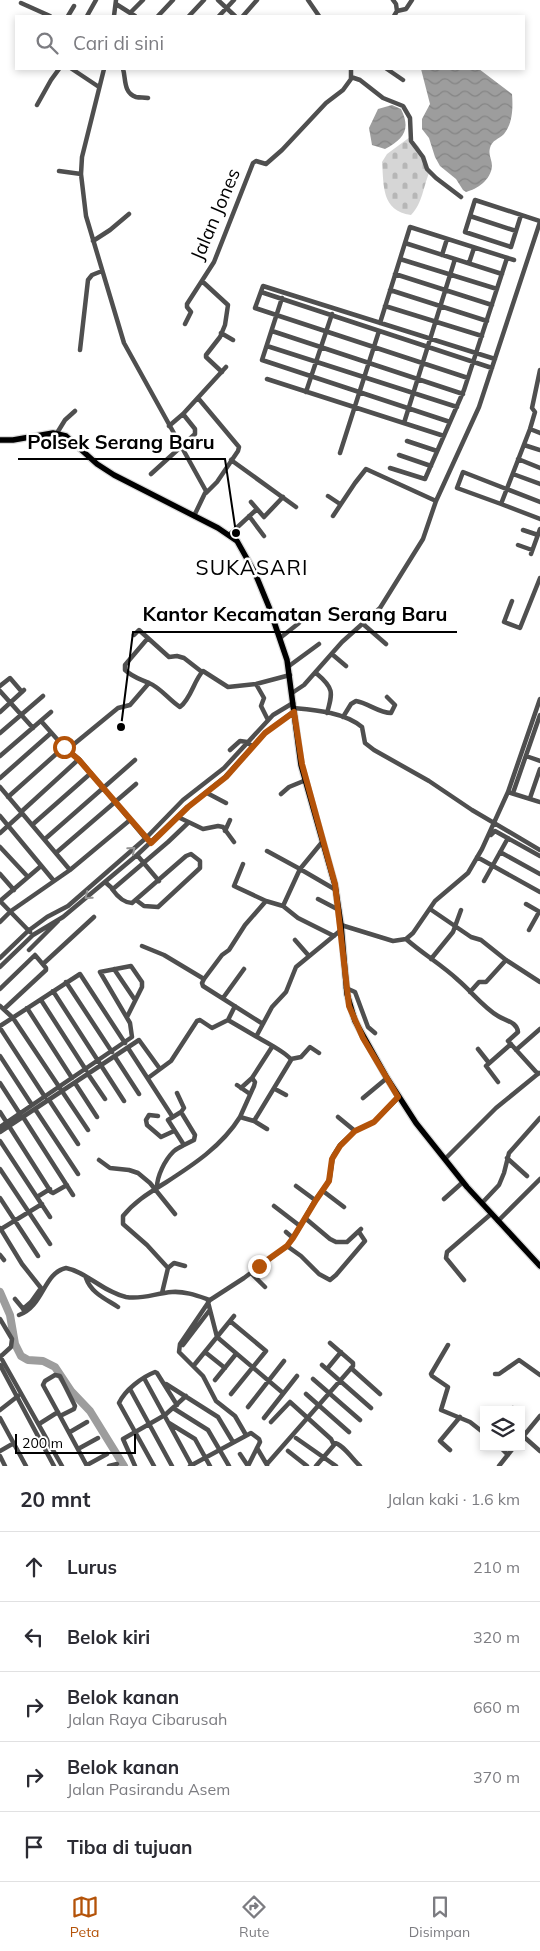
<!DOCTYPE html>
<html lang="id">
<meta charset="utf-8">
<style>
:root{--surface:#fff;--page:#f2f2f3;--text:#2b2b33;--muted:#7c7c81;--line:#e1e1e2;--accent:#b45309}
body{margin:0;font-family:Mulish,sans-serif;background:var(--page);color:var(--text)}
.controls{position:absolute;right:15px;bottom:15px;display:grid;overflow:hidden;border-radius:0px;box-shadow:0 2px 8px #0003}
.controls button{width:45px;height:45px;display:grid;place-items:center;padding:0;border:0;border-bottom:1px solid var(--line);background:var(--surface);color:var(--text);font:25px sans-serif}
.scale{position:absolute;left:15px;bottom:12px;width:121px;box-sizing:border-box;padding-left:5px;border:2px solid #000;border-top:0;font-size:14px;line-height:18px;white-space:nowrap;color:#000;-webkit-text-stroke:4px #fff;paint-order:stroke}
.stop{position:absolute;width:15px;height:15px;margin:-11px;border:4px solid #b45309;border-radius:50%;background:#fff}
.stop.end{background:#b45309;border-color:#fff;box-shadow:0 1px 5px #0008}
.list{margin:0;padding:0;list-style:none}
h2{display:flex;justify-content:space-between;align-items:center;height:65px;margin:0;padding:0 20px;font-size:21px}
h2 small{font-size:16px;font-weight:400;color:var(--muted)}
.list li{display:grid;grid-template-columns:32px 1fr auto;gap:15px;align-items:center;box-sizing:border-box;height:70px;padding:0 20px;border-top:1px solid var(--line)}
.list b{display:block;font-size:19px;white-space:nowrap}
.list p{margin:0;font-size:16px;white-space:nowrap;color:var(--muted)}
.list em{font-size:16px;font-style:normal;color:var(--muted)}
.icon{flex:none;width:28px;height:28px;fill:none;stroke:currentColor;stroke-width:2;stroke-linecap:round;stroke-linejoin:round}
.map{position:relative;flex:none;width:540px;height:1466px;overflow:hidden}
.search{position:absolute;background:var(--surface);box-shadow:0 2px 8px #0003;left:15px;right:15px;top:15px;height:55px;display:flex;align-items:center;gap:12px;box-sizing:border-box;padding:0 18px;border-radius:0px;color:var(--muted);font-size:19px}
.sheet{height:415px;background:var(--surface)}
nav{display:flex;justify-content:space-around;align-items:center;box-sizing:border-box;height:70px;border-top:1px solid var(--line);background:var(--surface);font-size:14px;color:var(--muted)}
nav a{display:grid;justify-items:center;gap:2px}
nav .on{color:var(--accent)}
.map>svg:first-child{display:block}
.cemetery{fill:url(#cemetery-stones)}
.water{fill:url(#water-waves)}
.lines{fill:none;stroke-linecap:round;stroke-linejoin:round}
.river{stroke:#9d9d9d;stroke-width:8}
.major-casing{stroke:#dbdbdb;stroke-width:8}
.minor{stroke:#4f4f4f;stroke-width:4.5}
.major{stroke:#000;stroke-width:5.5}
.oneway{stroke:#959595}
.route{stroke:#b45309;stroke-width:6}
.labels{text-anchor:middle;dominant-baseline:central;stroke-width:5;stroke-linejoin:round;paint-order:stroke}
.street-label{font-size:19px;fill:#000;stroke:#fff}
.quarter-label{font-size:21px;letter-spacing:1px;fill:#000;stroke:#fff}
.leader{fill:none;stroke:#000;stroke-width:2}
.callout-dot{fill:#000;stroke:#fff;stroke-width:2}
.callout-label{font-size:20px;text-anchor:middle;font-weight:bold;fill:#000;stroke:#fff;stroke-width:5;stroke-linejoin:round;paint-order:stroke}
</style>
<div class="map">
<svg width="540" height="1466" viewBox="0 0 540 1466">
<defs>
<pattern id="cemetery-stones" width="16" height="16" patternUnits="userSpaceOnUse" patternTransform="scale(1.25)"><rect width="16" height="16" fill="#d6d6d6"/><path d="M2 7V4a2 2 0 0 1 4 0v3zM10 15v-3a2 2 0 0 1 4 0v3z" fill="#b6b6b6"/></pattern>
<pattern id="water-waves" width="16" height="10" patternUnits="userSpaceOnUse" patternTransform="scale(1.25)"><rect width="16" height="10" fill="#9d9d9d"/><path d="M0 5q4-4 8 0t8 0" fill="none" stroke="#858585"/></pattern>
</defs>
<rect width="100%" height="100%" fill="#fff"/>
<path class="cemetery" d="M410 137 419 147 430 171C423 186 423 203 411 215 381 211 384 185 382 162L387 154Z"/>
<path class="water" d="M421 69H479L512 94C513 107 513 123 504 134 499 139 492 140 490 148 488 155 492 159 492 166 491 180 477 189 466 192L463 190 456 179 440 166 435 157 429 138 422 129V119L430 104Z
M392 105 401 109C411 129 404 139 385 149L372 145 369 128 378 109Z"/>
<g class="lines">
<path class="river" d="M0 1292 10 1315 15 1344 21 1356 28 1360 43 1361 55 1367 71 1391 90 1411 124 1466"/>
<g class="major-casing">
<path id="major" d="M0 440H13L53 433 66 436 97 464 114 475 218 528 237 541 255 573 269 607 287 660 301 765 335 885 341 925 347 994 355 1021 387 1078 416 1123 467 1187 540 1266"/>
</g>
<path class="minor" d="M218 0 235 16
M308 0 319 16
M393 0 396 4 397 11
M21 3 50 16
M116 4 135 16
M131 12 143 0
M68 16 74 6
M87 16 96 0
M114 16 116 0
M158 16 173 0
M189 16 204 0
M219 16 234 0
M243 16 257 0
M394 16 397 11 406 9 412 0
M72 69 99 87
M104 69 82 157 81 174 86 216 124 343 206 491 194 516
M123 69C126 78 123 93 136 97 140 98 144 97 148 98
M387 69 403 80
M351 77 360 80 383 98 403 106 410 118 411 141 423 157 427 169 436 178 461 197
M37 105 51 80 59 69
M59 171 81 174
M521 215 511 247 465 232 475 200 540 221
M470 216 516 231
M93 241 110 230 129 214
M405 243 502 274
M442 255 447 239
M400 259 497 289
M469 263 474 248
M395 274 492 305
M203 282 228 305 225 325 220 337 206 355V357L222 372
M390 290 487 321
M261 292 492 368
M282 298 262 360 450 422
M385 306 482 336
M380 323 410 227 514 260
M185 324 191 312 187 307V304L214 262 253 163 256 161 266 164 282 150 326 103 343 90 351 79V69
M272 331 463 394
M221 333 233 340
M267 346 457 407
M80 350 88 280 92 275 102 271
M540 370 532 408 535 412 530 429 501 504 540 519
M468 378 255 308 263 286 495 359
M267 379 444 436
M306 392 332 314
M198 398 239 447 238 451 217 482 206 493
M404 423 455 259
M169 426 183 414 226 367
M530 429 540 433
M57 433 65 420 75 411
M407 441 437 451
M524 445 540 450
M340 453 379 331
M399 455 431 466
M518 459 540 468
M231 460 296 507
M390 468 425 479 464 390 507 258
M151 474 195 434V429L183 414
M513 474 540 484
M328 496 340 504
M251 502 264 517 283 497
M501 504 457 488 463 472 540 502
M249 516 264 536
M333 516 355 483 366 469 436 501
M523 530 538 535
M229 535 256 510
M518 545 532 550
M531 554 540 529
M512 601 504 622 520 628 540 578
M363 624 386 644
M134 635 139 630 169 657 177 656 184 658 202 672
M148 638 125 665V670C134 678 138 678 149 683 161 688 169 700 180 707 191 699 194 680 203 671L228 687 256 684 290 675
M280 638 299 623
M333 655 346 666
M289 666 319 644
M316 673C334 688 333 692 327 713
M256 684 264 698 261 706 268 720
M0 686 10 678 22 692
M0 691 33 728
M292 693 304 685 342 642 380 608 423 539 436 501 479 407 540 222
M293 708C315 710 344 712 362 727L365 743 374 750 429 781 472 810 540 850
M0 712 24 690
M343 717 351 704 356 701C368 703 379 713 391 713L395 705 387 697
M41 721 64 747
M0 733 43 696
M68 749 118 708 130 705 149 683
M230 750 240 741 247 742 253 747
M0 756 51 712
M526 756 540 761
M0 778 51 733
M0 787 70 870
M207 793 226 803
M511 793 540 802
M513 793 540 715
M281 794 289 787 306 780
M8 797 64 747 79 759 146 839
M530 798 540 769
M21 812 79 759
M0 816 54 881
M178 817 203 829 218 826 223 827 234 842
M32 825 91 773
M225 831 230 820
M0 833 22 813
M491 835 495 831 540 856
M45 839 135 760
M0 847 28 877
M267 851 300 869 323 841
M57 852 136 784
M500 852 540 874
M137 855 159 881
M477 857 540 892
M243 864 234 886 266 901
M0 874 14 890
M484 881 508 838
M105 882 113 889 168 842 188 823
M112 889C117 896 123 903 132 903L186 856 191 854 200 861V868L158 907 144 906 136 900
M318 899 339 910
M0 901 41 866
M0 901 30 932
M526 904 540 912
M283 906 300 869 336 890
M430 909 471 937 481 940 506 960 540 982
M0 922 11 911 70 870 130 820
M341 925 393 941 406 939 413 933 435 901 468 873 482 849 508 792 540 699
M529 930 539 912
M406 939C423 954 442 965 458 980 472 992 483 1007 498 1016 506 1021 517 1022 518 1032L508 1041 538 1074
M295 940 309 956
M142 946 164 955 204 979 202 983 203 986 263 1024
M29 950 58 921
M0 958 28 931 47 917 68 906 146 838 183 800 224 768 273 715 293 703
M431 959 453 932 461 910
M43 964 94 917
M0 967 33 935 63 917 137 855 188 807 225 777 265 733 293 712
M114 969 135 1000
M204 979 222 955 229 950 245 925 266 901 283 906 298 918 334 936
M66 982 112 1052
M346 988 355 992 368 1027 375 1033
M0 989 35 955 46 968V970L4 1009
M53 991 124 1101
M470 992 479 982H486L506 960
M223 998 244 969
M41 1000 86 1070
M0 1006 13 1018 88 1130
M27 1008 72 1078
M228 1020 235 1006
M0 1026 80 974 125 1043
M0 1028 45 1097
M128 1048 172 1116
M478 1049 489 1063
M516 1050 540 1029
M0 1056 32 1105
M115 1057 139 1094
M291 1059 301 1057 310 1047 319 1053
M88 1074 105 1099
M148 1078 171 1061 197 1021 200 1020 212 1028 228 1020 257 1037
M498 1082 486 1066 511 1044
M0 1083 20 1114
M75 1083 97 1117
M237 1085 250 1094
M241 1088 252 1078
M275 1089 286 1095
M177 1093 184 1108 181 1112 168 1120 184 1145 194 1140 195 1135 181 1112
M363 1098 387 1078
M49 1100 78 1144
M35 1109 78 1174
M0 1112 51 1192 53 1193 67 1185
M158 1116 149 1115 146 1120 147 1125 161 1137 174 1131
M23 1117 73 1195
M240 1117 254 1086 255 1082 252 1078 272 1047
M338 1117 355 1131
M254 1121 267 1129
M0 1127 132 1037 130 1023 100 972 131 966 142 982V987L127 1017
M0 1132 139 1040 160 1069
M0 1141 50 1217
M507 1158 527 1176
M445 1159 496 1108 539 1073
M99 1160 110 1168 129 1170 138 1173 150 1183 175 1214
M0 1169 50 1244
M296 1186 315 1200
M157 1187C157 1176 165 1160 173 1152 176 1149 181 1147 184 1145
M323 1191 344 1207
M37 1197 50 1189
M0 1198 38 1256
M444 1199 463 1182
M482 1203 499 1185 504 1173 509 1153 540 1118
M274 1206 300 1226
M305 1218 330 1239 336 1242H347L361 1229
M498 1221 540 1179
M0 1228 22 1264 41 1288 31 1302 23 1309
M1 1229 42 1204
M286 1232 293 1238
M287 1246 301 1256 319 1274 330 1280 336 1275 365 1241 359 1232
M0 1255 4 1260
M168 1268 174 1263 185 1266
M251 1273 265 1287
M86 1278C91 1293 106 1299 118 1307
M464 1280 446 1258 447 1252 491 1214
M162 1293 168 1268 147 1245 123 1224V1216C135 1201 149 1193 165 1183 193 1165 222 1146 240 1117L254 1121 291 1060C289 1054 264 1041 257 1037V1035L272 1007 286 992 296 967 341 930
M15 1299 25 1311
M208 1302 217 1337 283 1393
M19 1315C44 1306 43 1273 66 1268 87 1272 103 1292 126 1297 142 1300 156 1293 172 1292 185 1291 198 1296 210 1300
M0 1319 12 1339 11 1347 0 1357
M230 1321 266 1351 231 1394
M183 1345 209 1311
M448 1345 431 1374 432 1376 448 1387 441 1410 470 1422 484 1433
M205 1352 225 1368
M0 1356 62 1466
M195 1364 234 1316
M0 1365 54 1466
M322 1365 371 1408
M351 1368 380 1394
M327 1369 341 1352
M495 1374H499L519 1360 540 1375
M55 1375 60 1376 75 1406 74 1409 60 1416 43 1385 45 1381Z
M144 1378 192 1466
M313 1379 360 1420
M215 1380 236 1354
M166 1384 218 1417 233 1442
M130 1389 172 1466
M306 1394 349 1432
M248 1407 284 1361
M173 1408 208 1430 229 1466
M0 1410 18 1396
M512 1410 513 1408
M60 1416 87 1466
M0 1418 26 1466
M264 1418 297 1376
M271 1422 290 1402 331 1439 334 1445 316 1466
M169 1423 195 1439 210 1466
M39 1424 58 1412
M70 1432 87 1422
M246 1435 235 1416 216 1401 203 1376 179 1352 180 1344 210 1300 244 1278 287 1246 297 1232 315 1200 327 1184 330 1177 333 1156 340 1145 355 1131 374 1122 399 1097
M523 1436 540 1451
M296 1438 336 1466
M521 1439 540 1416
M334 1443C342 1443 353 1460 360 1466
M500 1447 508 1455
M257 1448 267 1465
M78 1449 98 1438
M450 1450 440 1441 460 1417
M0 1451 14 1443
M288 1451 307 1466
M240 1454 248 1466
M0 1456 5 1466
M267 1464 353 1366V1363L330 1343
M87 1465 107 1454
M109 1466 117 1464
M135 1466 123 1439 165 1415 186 1396
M154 1466 119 1403C125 1390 142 1377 155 1372L157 1373 177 1405
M190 1466 251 1433 259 1439 260 1442 248 1466
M499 1466 514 1447"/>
<use href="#major" class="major"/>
</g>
<defs><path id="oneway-chevron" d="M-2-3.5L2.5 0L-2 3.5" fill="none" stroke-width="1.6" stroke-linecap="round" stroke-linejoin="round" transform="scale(1.25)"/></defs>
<g class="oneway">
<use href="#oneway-chevron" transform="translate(132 850) rotate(-40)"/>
<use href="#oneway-chevron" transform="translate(88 896) rotate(141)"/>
</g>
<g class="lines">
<path class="route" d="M64 747 79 760 151 843 188 807 226 777 265 733 294 712 302 764 335 884 349 1006 363 1038 398 1097 374 1122 355 1131 340 1146 332 1159 329 1181 316 1200 293 1238 287 1246 259 1266"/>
</g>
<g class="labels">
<g class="street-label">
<text transform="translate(215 214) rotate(-67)">Jalan Jones</text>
</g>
<g class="quarter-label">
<text x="252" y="567">SUKASARI</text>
</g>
</g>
<path class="leader" d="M236 533L225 459H18M121 727L133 632H457"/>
<g class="callout-dot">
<circle cx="236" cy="533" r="5"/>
<circle cx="121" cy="727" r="5"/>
</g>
<g class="callout-label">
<text x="121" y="449">Polsek Serang Baru</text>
<text x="295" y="621">Kantor Kecamatan Serang Baru</text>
</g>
</svg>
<div class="controls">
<button><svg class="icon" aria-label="layers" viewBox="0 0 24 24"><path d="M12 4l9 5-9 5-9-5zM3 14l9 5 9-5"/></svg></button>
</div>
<div class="scale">200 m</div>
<div class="stop" style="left:64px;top:747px"></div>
<div class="stop end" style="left:259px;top:1266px"></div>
<div class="search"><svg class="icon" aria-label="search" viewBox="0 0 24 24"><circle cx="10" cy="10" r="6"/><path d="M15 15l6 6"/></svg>Cari di sini</div>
</div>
<section class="sheet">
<h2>20 mnt<small>Jalan kaki · 1.6 km</small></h2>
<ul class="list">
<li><svg class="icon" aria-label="ahead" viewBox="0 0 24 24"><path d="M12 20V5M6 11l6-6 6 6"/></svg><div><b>Lurus</b></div><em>210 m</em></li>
<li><svg class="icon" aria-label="left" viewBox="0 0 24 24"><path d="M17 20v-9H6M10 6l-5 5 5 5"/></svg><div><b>Belok kiri</b></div><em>320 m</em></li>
<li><svg class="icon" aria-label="right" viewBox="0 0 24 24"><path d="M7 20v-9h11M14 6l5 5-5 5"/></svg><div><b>Belok kanan</b><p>Jalan Raya Cibarusah</p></div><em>660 m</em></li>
<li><svg class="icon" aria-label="right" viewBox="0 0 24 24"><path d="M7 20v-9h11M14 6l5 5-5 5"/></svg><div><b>Belok kanan</b><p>Jalan Pasirandu Asem</p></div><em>370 m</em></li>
<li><svg class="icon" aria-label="arrive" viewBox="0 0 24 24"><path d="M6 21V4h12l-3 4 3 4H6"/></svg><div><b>Tiba di tujuan</b></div></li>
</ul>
</section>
<nav>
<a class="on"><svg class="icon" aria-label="map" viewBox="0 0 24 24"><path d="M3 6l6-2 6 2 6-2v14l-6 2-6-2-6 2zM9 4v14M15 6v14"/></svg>Peta</a>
<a><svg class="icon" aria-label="directions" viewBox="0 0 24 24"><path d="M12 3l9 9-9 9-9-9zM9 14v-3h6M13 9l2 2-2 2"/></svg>Rute</a>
<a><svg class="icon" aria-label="saved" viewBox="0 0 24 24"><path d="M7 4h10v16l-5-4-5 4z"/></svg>Disimpan</a>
</nav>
